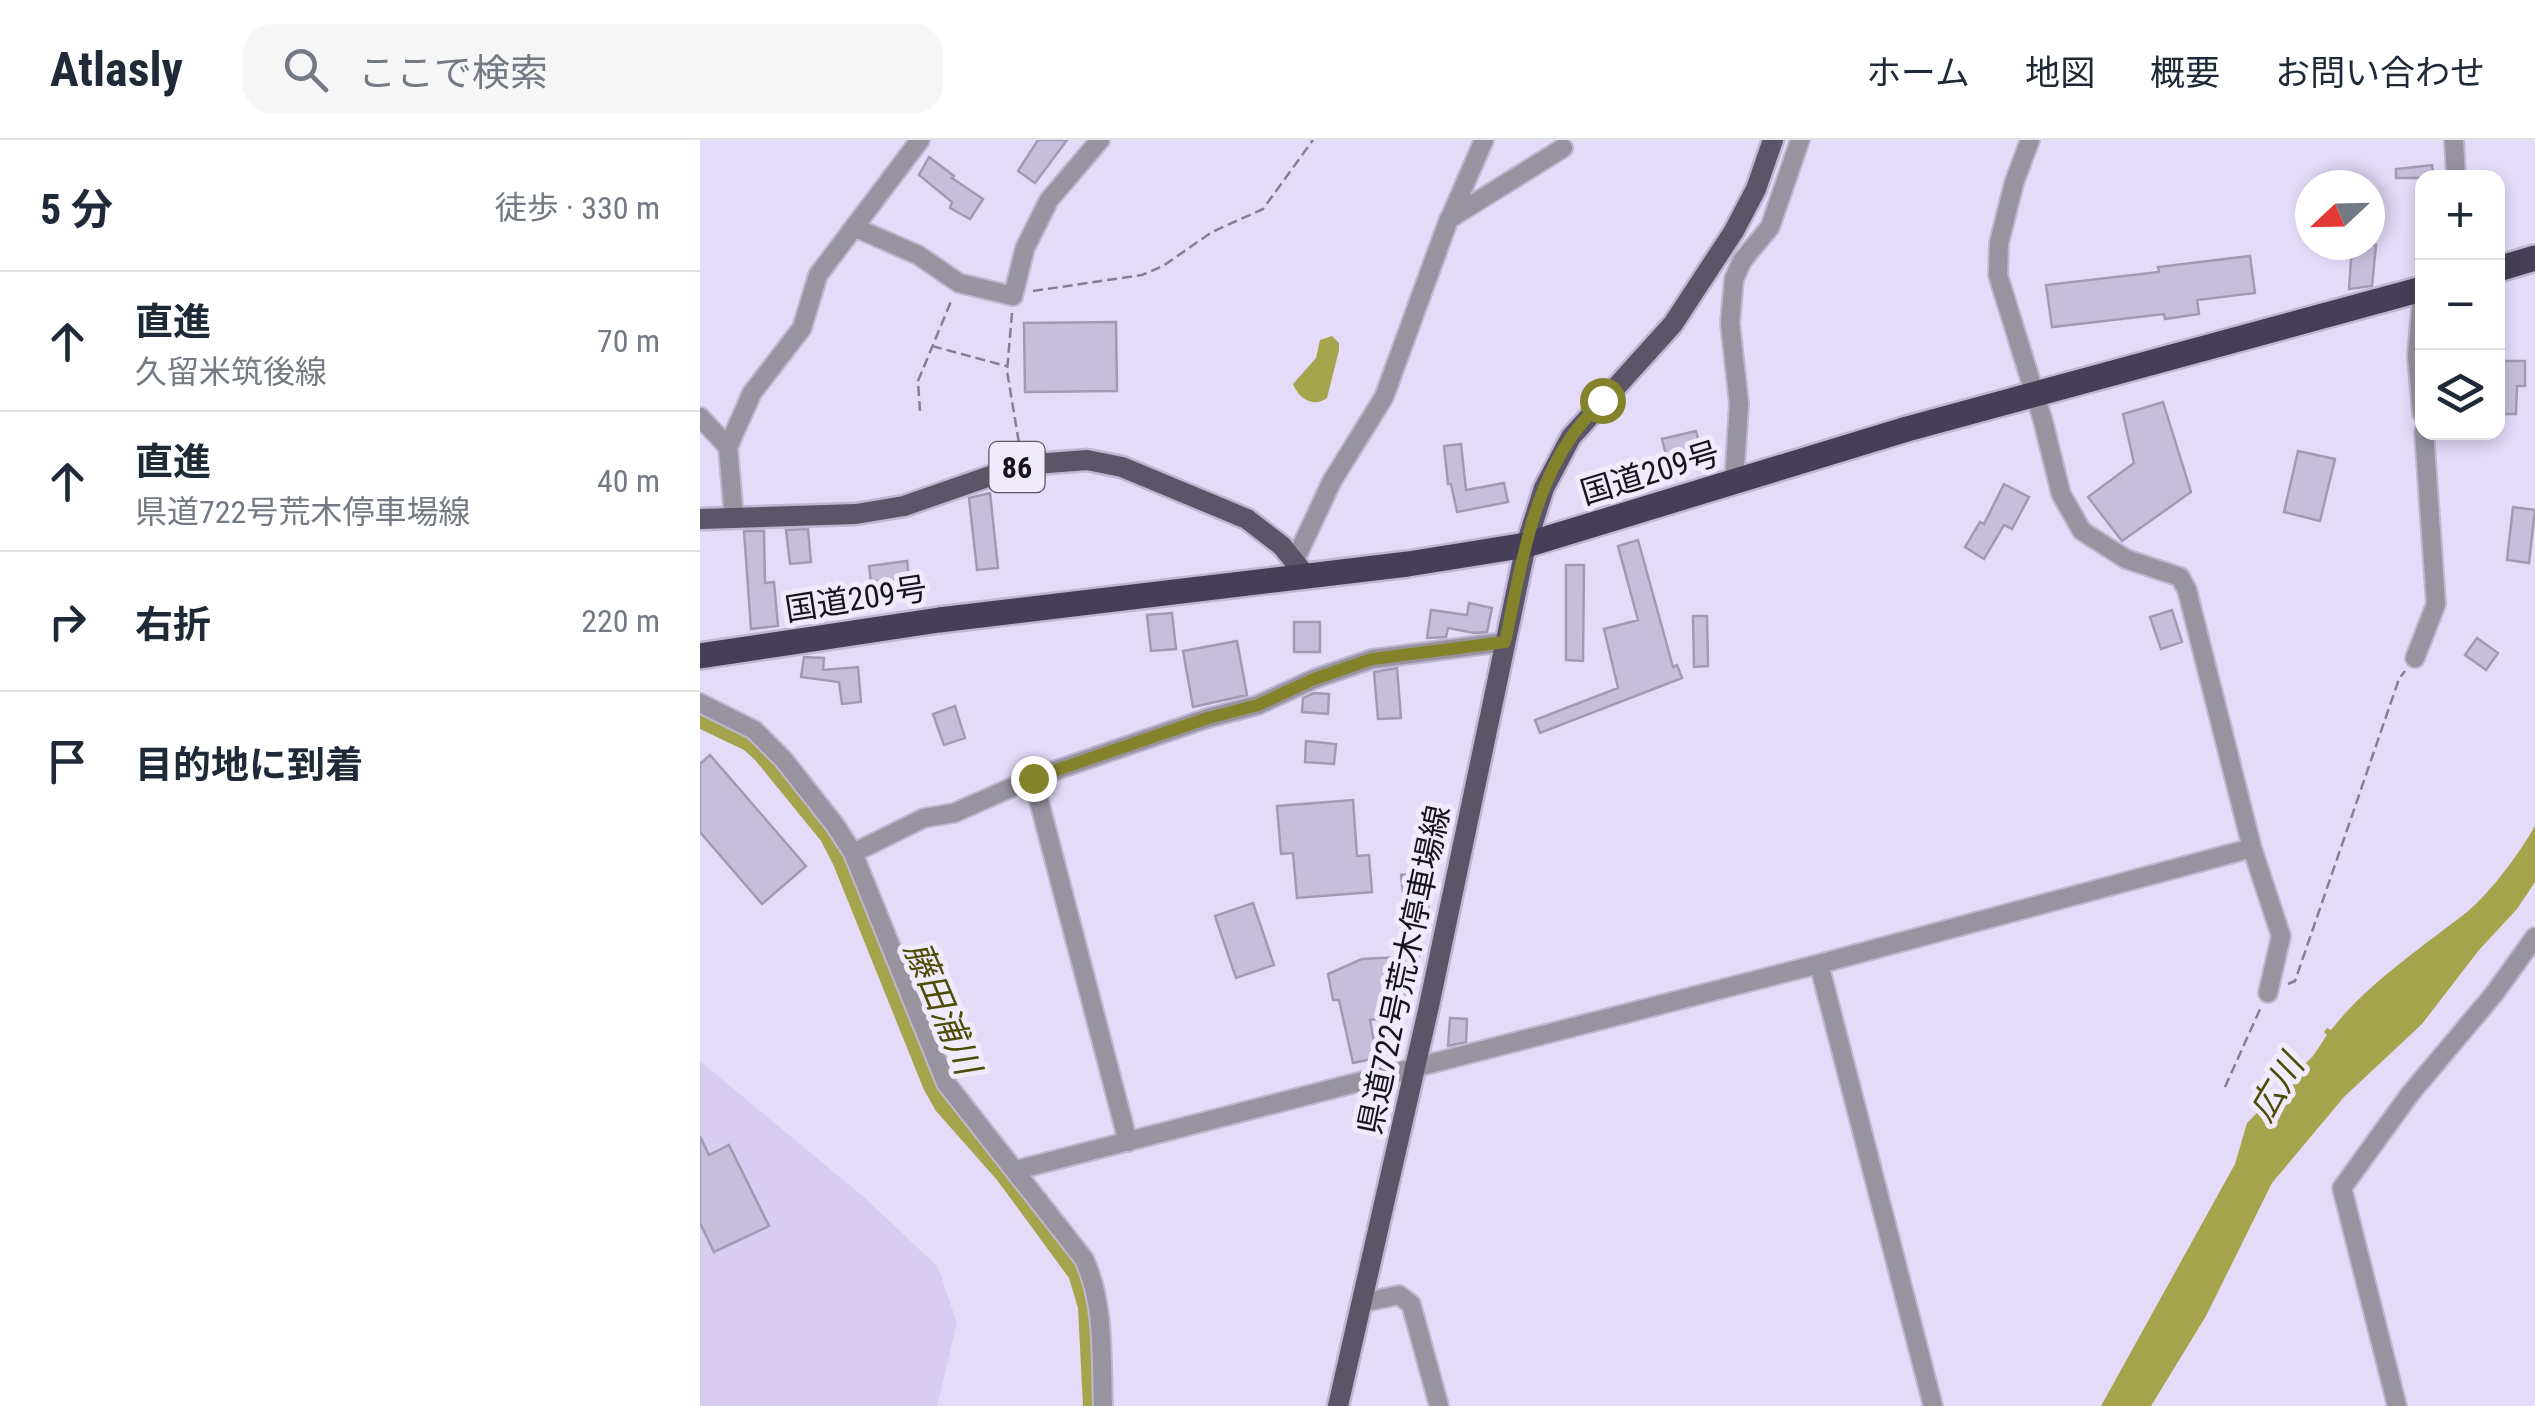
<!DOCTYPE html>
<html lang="ja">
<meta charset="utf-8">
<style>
:root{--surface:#fff;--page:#f6f6f7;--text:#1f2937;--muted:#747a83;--line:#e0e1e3}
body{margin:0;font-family:"Roboto Condensed","Noto Sans JP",sans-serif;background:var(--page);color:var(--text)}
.controls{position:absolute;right:30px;top:30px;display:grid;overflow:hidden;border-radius:20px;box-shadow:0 5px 15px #0003}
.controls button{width:90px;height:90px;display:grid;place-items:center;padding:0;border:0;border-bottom:2px solid var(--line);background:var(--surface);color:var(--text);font:50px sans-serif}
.compass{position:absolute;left:1595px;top:30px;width:90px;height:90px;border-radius:50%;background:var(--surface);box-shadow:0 5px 15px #0003;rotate:248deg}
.stop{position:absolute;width:30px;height:30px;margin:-22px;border:8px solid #84832c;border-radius:50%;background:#fff}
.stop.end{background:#84832c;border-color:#fff;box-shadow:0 2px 10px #0008}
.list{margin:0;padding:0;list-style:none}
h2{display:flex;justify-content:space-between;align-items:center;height:130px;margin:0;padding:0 40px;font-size:42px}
h2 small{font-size:32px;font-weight:400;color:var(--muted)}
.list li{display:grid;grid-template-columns:65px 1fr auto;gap:30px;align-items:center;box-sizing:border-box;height:140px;padding:0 40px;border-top:2px solid var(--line)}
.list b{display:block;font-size:38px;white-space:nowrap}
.list p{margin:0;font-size:32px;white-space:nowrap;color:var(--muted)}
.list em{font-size:32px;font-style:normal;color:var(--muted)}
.icon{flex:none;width:55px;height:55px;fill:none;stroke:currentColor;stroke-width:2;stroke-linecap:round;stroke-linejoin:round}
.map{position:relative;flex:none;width:1835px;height:1266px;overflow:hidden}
header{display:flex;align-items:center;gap:60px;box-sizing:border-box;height:140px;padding:0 50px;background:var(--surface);border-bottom:2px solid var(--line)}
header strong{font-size:48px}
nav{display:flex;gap:55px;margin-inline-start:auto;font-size:35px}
.search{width:700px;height:90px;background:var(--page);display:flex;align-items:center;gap:25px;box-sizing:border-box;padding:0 35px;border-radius:30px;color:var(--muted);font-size:38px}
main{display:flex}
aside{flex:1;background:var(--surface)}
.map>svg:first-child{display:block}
.built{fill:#d8cdf1}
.water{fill:#a5a44c}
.building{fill:#c7bedb;stroke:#a29ab5;stroke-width:2.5}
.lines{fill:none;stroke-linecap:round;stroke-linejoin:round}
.minor-casing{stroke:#bfb7d2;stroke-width:22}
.major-casing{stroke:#bfb7d2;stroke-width:25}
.highway-casing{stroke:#bfb7d2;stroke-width:30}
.path{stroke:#867f94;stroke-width:2.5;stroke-dasharray:10 5;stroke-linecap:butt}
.minor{stroke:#9794a0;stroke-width:18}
.major{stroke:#5b556a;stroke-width:20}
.highway{stroke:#463f57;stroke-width:25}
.route{stroke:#84832c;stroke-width:12}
.labels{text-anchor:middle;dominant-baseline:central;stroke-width:10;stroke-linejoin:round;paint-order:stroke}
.shield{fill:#f0eafd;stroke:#585461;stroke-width:2.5}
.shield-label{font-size:30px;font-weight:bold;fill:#17141e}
.street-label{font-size:32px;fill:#17141e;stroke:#f0eafd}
.water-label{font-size:35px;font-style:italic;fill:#4e4d06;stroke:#f0eafd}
</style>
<header>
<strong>Atlasly</strong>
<div class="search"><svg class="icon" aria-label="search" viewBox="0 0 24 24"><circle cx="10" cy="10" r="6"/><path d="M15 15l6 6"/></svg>ここで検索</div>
<nav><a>ホーム</a><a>地図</a><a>概要</a><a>お問い合わせ</a></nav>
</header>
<main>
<aside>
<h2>5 分<small>徒歩 · 330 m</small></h2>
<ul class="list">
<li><svg class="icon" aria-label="ahead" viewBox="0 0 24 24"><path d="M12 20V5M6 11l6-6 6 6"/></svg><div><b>直進</b><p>久留米筑後線</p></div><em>70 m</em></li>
<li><svg class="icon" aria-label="ahead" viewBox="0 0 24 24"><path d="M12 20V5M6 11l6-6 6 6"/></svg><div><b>直進</b><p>県道722号荒木停車場線</p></div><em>40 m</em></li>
<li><svg class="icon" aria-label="right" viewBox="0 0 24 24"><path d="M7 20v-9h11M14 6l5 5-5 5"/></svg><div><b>右折</b></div><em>220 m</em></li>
<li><svg class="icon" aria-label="arrive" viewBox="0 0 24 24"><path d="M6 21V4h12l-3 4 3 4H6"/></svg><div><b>目的地に到着</b></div></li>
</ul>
</aside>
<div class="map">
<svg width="1835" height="1266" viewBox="0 0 1835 1266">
<rect width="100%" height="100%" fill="#e4dbf9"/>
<path class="built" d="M0 921 165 1058 238 1127 257 1183 237 1266H0Z"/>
<path class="water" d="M632 196 639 203V210L627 258C613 268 599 259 593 244L616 218 620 200Z
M0 571 37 586 79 623 148 716 243 954 308 1029 378 1121 394 1168 397 1266H383L378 1168 369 1138 297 1040 236 971 224 950 133 724 121 701 55 620 44 610 0 589Z
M1835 686V742L1817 769 1779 810 1722 884 1644 957 1572 1043 1506 1176 1451 1266H1401L1535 1024 1547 983 1613 916 1627 895 1624 892 1627 888 1631 890C1668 843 1721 808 1767 772 1791 752 1819 714 1835 686Z"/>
<path class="building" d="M338 0H367L335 43 318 31Z
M229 17 254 36 252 38 283 59 270 79 250 68 252 62 219 35Z
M1732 25 1734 38H1696V29Z
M1652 105H1676L1672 146 1649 149Z
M1550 116 1555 153 1497 160 1499 174 1465 179 1464 174 1352 187 1346 145 1459 132 1458 127Z
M416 182 417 251 325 252 324 183Z
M1798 221H1825V246H1817L1816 274H1798Z
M1463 262 1491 352 1422 401 1388 357 1434 323 1423 274Z
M996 291 1003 318 969 327 962 299Z
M761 304 766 350 804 343 808 362 757 372 751 344H748L744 306Z
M1598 311 1635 319 1620 381 1584 372Z
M1304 344 1329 357 1312 389 1304 385 1284 419 1265 407 1280 382 1284 384Z
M290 353 298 428 277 430 269 358Z
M1813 367 1835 370 1829 423 1807 420Z
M108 389 111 422 90 424 86 390Z
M44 391H64L65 443 74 442 78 486 51 489Z
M938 400 973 527 977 525 982 538 840 593 835 580 918 548 904 489 938 480 918 406Z
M207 421 209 438 171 442 169 426Z
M866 425H884L883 521 866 520Z
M769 463 792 468 787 492 774 493 748 488 746 497 727 498 731 470 767 475Z
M1472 470 1482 502 1461 509 1450 477Z
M472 473 476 509 451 511 447 475Z
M993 476H1007L1008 526 994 527Z
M594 482H620V512H594Z
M1777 498 1798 513 1786 530 1765 515Z
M537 501 547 555 493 567 483 511Z
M104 517 124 518 123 530 158 527 161 562 142 564 139 542 101 537Z
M697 528 701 578 678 579 674 532Z
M614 553 629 554 628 574 602 572 603 558Z
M255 566 265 598 244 605 233 574Z
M606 601 636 604 634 624 605 622Z
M10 615 106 726 62 764 0 692V624Z
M653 660 657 716 669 715 672 752 597 758 593 713 581 714 577 666Z
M723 733 731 785 701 787 700 770H705L701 735Z
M553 763 574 825 536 838 515 776Z
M719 816 713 852 706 853 708 875 670 880 677 918 653 923 639 860H633L628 834 662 819Z
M750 878 767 879 766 902 748 906Z
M0 996 9 1015 29 1005 69 1086 14 1112 0 1083Z"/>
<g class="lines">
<g class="minor-casing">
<path id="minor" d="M1330 0 1314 43 1299 103 1298 135 1343 281 1361 354 1382 391 1426 419 1480 437 1487 450 1552 708 1581 796 1568 853
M1754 0 1756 38
M750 78 784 0
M154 87 218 115 259 143 313 156 325 108 349 60 400 0
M1722 158 1717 216 1722 273
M0 277 28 307
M1034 342 1039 264 1030 183 1034 139 1042 121 1070 87 1100 0
M34 378 28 307 52 253 102 188 118 135 220 0
M595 420 632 341 684 257 749 79 863 8
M1715 518 1736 464 1724 292
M0 563 54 590 83 619 135 685 153 713 246 943 384 1119C405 1165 401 1216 403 1266
M333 638 428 1002
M153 713 224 678 254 673 333 638 508 578 558 565 614 539 672 519 805 502
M1119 824 1233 1266
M316 1030 1119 824 1552 708
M661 1163 699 1155 711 1164 739 1266
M1697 1266 1642 1048 1710 954 1794 854 1835 797"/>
</g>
<g class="major-casing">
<path id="major" d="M0 379 156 374 204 366 322 325 387 320 422 327 547 379 582 406 606 436
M638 1266 729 866 826 405 844 348 871 297 973 184 1034 91 1056 49 1073 0"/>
</g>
<g class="highway-casing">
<path id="highway" d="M1798 129 1835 118
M0 516 239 480 708 424 826 405 1207 289 1722 149"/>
</g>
<path class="path" d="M333 151 442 135 463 126 512 92 563 69 613 0
M312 173 307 231 320 309
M232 206 306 226
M220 271 218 241 252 159
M1588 844 1595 841 1699 539 1705 531
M1525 947 1561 867"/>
<use href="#minor" class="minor"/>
<use href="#major" class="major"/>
<use href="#highway" class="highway"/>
</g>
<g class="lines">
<path class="route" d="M333 638 508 578 558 565 614 539 672 519 805 502C820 433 830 356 872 296 881 283 892 272 902 260"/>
</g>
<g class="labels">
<rect class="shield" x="289.5" y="302" width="55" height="50" rx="8"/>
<g class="shield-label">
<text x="317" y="327">86</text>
</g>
<g class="street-label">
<text transform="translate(950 333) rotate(-17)">国道209号</text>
<text transform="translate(156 459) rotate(-9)">国道209号</text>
<text transform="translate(704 830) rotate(-78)">県道722号荒木停車場線</text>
</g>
<g class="water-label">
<text transform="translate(242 868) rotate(67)">藤田浦川</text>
<text transform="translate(1577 948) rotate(-59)">広川</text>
</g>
</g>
</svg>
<div class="controls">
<button>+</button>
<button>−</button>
<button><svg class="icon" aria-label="layers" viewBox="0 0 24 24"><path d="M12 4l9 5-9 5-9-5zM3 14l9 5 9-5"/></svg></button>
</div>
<svg class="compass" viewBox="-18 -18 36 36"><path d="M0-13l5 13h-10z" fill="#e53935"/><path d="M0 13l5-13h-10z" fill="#747a83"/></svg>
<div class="stop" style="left:902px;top:260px"></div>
<div class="stop end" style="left:333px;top:638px"></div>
</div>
</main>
